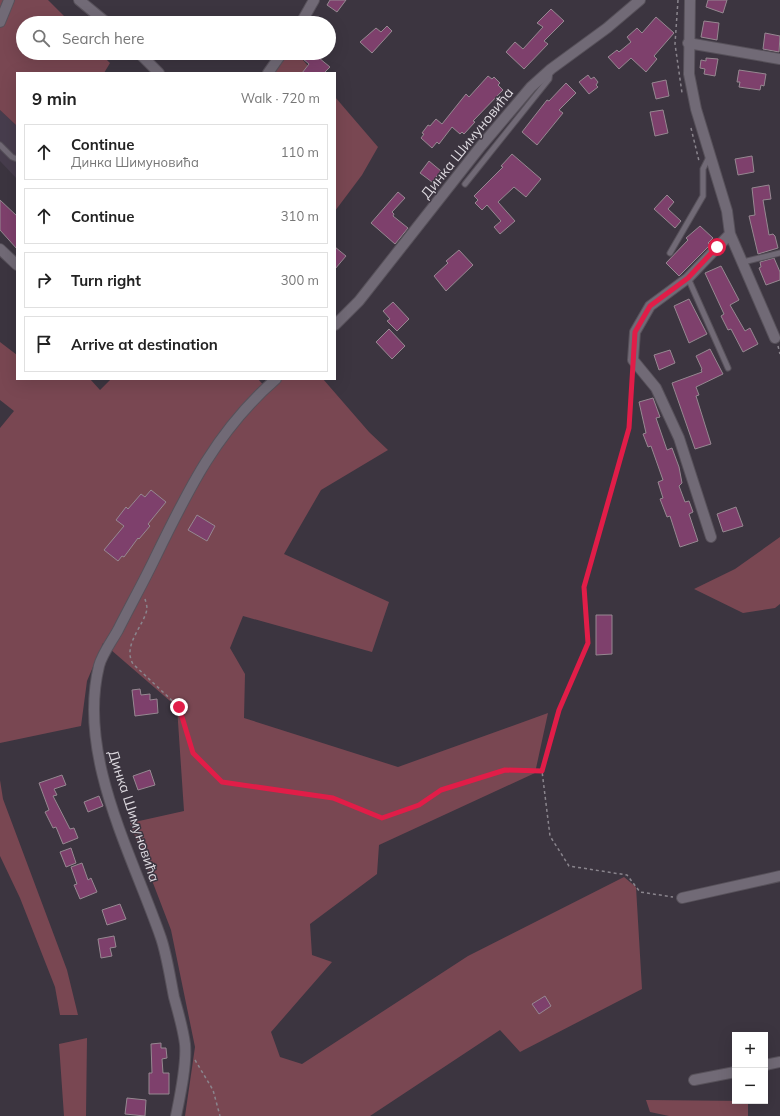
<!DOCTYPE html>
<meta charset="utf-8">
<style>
:root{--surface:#fff;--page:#f2f2f2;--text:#222;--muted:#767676;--line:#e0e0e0}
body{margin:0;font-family:Mulish,sans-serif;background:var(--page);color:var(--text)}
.controls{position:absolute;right:12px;bottom:12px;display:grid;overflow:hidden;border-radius:0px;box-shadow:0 4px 16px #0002}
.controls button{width:36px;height:36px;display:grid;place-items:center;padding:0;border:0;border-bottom:1px solid var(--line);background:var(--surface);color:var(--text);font:20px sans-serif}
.stop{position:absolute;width:12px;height:12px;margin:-9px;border:3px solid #e11d48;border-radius:50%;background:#fff}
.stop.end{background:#e11d48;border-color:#fff;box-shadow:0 1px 4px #0008}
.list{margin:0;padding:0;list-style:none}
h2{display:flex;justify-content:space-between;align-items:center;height:52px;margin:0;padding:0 16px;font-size:17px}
h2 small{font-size:13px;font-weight:400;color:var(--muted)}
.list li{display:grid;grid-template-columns:26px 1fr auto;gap:12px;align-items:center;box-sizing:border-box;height:56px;margin:0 8px 8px;padding:0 8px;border:1px solid var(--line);border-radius:0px}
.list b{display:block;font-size:15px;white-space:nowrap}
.list p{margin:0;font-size:13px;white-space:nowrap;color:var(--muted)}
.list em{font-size:13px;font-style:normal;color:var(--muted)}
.icon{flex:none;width:22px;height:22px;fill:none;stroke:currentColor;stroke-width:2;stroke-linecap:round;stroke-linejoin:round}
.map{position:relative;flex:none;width:780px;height:1116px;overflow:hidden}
.search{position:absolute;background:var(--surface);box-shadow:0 4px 16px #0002;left:16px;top:16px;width:320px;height:44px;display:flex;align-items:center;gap:10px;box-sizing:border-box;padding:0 14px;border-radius:22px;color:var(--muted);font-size:15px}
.panel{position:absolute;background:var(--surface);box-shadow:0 4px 16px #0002;left:16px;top:72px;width:320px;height:308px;border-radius:0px}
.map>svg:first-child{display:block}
.built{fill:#473d4d}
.green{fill:#794752}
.building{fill:#7e406c;stroke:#968891}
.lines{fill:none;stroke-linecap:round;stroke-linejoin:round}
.service-casing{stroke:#57515a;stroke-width:7}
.minor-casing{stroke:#57515a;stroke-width:12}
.path{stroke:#8a858d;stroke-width:1.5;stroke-dasharray:3 3;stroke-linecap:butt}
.service{stroke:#716a76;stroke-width:5}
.minor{stroke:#716a76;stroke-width:10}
.route{stroke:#e11d48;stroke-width:5}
.labels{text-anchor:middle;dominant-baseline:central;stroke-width:3;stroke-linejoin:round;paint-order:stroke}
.street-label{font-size:14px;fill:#dedae0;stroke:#3c3540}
</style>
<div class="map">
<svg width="780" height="1116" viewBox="0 0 780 1116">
<rect width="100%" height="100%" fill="#3c3540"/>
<path class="built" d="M0 110 17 126V179L0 161Z"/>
<path class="green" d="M0 0H48L71 23H23V53H100L110 63 104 73H17V126L0 110Z
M282 53H297L314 73H267Z
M335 97 378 147 362 175 335 211Z
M0 342 17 355V379H90L100 390 111 379H258L268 390 281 379H323L369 432 388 450 321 490 284 554 389 602 372 652 243 616 230 648 245 674 244 718 398 767 548 713 535 773 379 845 377 874 310 924 312 955 332 962 271 1032 280 1057 302 1064 468 956 624 877 636 887 642 989 520 1052 500 1030 370 1116H185L195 1047 171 930 130 823 184 811 177 707 103 643 87 681 81 726 0 743V428L14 411 0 400Z
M780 537V604L775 608 743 613 694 589 735 569Z
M0 780 3 799 67 970 78 1015H60L55 987 20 898 0 856Z
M87 1038 86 1116H64L59 1044Z
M646 1100 748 1101V1116H669L650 1112Z"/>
<path class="building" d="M330 0H346L337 12 327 5Z
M708 0H727L723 13 706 7Z
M551 9 564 21 544 41 548 44 524 69 506 52 515 42 523 49 543 27 537 23Z
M656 17 674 33 654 56 657 59 646 72 631 58 619 69 608 57 617 50 619 52 631 42 627 37 637 28 642 33Z
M704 21 719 23 717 40 701 37Z
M387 26 392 31 372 53 360 42 376 28 381 32Z
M765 33 780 36 779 52 763 49Z
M296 53H313L330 67 324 73H302L309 64Z
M706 58 718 59 715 76 704 74 705 69 700 68 701 60 706 61Z
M739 70 766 74 764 86 761 85 760 90 739 87 740 82H737Z
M588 75 591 79 594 77 598 82 596 85 598 87 589 94 579 82Z
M488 76 492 79 494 77 500 83 498 85 503 90 473 121 475 122 464 134 462 132 460 134 452 127 439 144 437 142 432 148 421 138 424 134 422 133 428 125 430 126 436 119 442 124 466 94 469 97Z
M666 80 669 96 656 99 652 83Z
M566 83 576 93 559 110 563 113 537 145 522 132 547 100 549 101Z
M663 110 668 133 655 136 650 112Z
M512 154 541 179 526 197 514 187 498 202 515 221 500 234 494 227 501 221 487 205 482 210 475 203 478 200 474 196 503 167 501 166Z
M752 156 754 172 738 175 735 159Z
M429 161 441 171 432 182 420 173Z
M769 185 771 199 763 200 769 235 773 234 775 236 778 248 758 254 749 216 755 215 752 188Z
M398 192 405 198 392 212 394 214 393 216 408 228 395 244 371 223Z
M667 195 674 202 668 209 681 221 675 228 654 209Z
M0 200 17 216V249L0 230Z
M700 226 713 238 708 243 710 245 679 276 666 263 688 240 686 238Z
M335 247 346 256 335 269Z
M459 250 473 265 446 291 434 276 448 263 446 261Z
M774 258 780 272V280L766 285 759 268 761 267 760 262Z
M721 266 739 300 730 305 745 331 750 328 758 344 743 352 731 329 728 330 721 316 724 314 705 273Z
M689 299 707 334 689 343 674 306Z
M393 302 409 319 397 331 387 321 390 319 383 311Z
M389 329 405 346 392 359 376 342Z
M710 349 723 374 696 387 699 395 696 396 711 444 695 449 672 383 702 372 701 370 702 369 696 356Z
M670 350 675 363 659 370 654 355Z
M653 398 660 417 656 418 667 450 672 448 679 467 682 483 679 486 685 502 689 501 693 512 689 514 698 541 680 547 670 516 667 517 660 499 663 498 658 482 663 480 651 446 648 447 643 434 646 433 639 402Z
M151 490 166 502 148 524 150 526 139 539 138 538 124 557 122 556 118 561 104 550 124 526 116 520 126 507 128 509 141 494 145 497Z
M736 507 743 526 723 532 717 514Z
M197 515 215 526 207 541 188 530Z
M596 615H612V654L596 655Z
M140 689 141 695 150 694V700L157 699 158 713 135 716 132 690Z
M150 770 155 785 138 790 133 776Z
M62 775 66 785 54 789 57 795 53 796 70 829 74 828 78 838 63 844 56 827 53 828 45 812 49 810 39 783Z
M99 796 103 806 88 812 84 802Z
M71 848 76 863 66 867 60 852Z
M82 863 88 880 91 878 97 892 80 899 74 885 77 884 71 867Z
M120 904 126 919 107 925 102 910Z
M114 936 116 947 110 948 112 956 101 958 98 939Z
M545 996 551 1006 539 1014 532 1004Z
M161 1043V1048H166L167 1058 162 1059 163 1073H169V1094H149V1073H152L151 1044Z
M127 1098 146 1100 145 1116 125 1114Z"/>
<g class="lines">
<g class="service-casing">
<path id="service" d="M0 145 12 157 17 159
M465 184 549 79 550 72
M670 253 703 196V169L709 157
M743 262 780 253
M688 278 728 368"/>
</g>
<g class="minor-casing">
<path id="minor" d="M79 0 107 23
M690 0 689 74 696 109 727 211 730 234 775 338
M0 22 9 0
M301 23 314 0
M688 43 780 59
M139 53 159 73
M268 73 282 53
M0 249 17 265
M335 325 359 301 481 146 531 87 551 69 607 28 640 0
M711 537 679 438 656 388 633 360 635 332 650 306 688 278 730 234
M682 898 780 876
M765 1065 780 1062
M694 1080 735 1072
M176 1116C180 1096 187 1064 185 1044 183 1028 178 1012 174 997 170 977 167 956 161 938 132 854 77 756 99 666 102 654 112 641 118 630 130 606 143 583 155 558 188 490 217 430 276 379"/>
</g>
<path class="path" d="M678 0 675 44 682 93
M691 128 699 161
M778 346 780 354
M632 374 629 429 584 587 588 643 559 710 542 771 550 836 569 866 627 875 640 892 673 897
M145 599C146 602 147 606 147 609 144 626 122 645 133 664L179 707 193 753 222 782 333 798 382 818 419 805 441 790 505 770 542 771
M195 1060 213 1090 220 1116"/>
<use href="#service" class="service"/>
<use href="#minor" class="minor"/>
</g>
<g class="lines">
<path class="route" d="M179 707 193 753 222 782 333 798 382 818 419 805 441 790 505 770 542 771 559 710 588 643 584 587 629 428 635 332 650 306 688 278 717 247"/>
</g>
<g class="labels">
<g class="street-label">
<text transform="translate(467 143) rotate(-51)">Динка Шимуновића</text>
<text transform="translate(134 816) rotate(72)">Динка Шимуновића</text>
</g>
</g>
</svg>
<div class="controls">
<button>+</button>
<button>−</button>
</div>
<div class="stop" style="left:717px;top:247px"></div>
<div class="stop end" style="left:179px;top:707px"></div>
<div class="search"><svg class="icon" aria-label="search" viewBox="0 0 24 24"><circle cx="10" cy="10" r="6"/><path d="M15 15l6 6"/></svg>Search here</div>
<section class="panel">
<h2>9 min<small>Walk · 720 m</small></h2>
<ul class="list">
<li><svg class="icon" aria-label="ahead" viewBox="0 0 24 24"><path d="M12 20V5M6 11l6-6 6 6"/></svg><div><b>Continue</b><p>Динка Шимуновића</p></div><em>110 m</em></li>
<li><svg class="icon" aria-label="ahead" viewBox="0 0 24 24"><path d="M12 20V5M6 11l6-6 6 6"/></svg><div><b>Continue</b></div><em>310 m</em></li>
<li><svg class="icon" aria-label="right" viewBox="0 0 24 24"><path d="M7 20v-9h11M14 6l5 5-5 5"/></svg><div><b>Turn right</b></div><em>300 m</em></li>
<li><svg class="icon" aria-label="arrive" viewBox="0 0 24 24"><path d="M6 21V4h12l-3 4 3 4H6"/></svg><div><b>Arrive at destination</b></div></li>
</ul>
</section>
</div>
